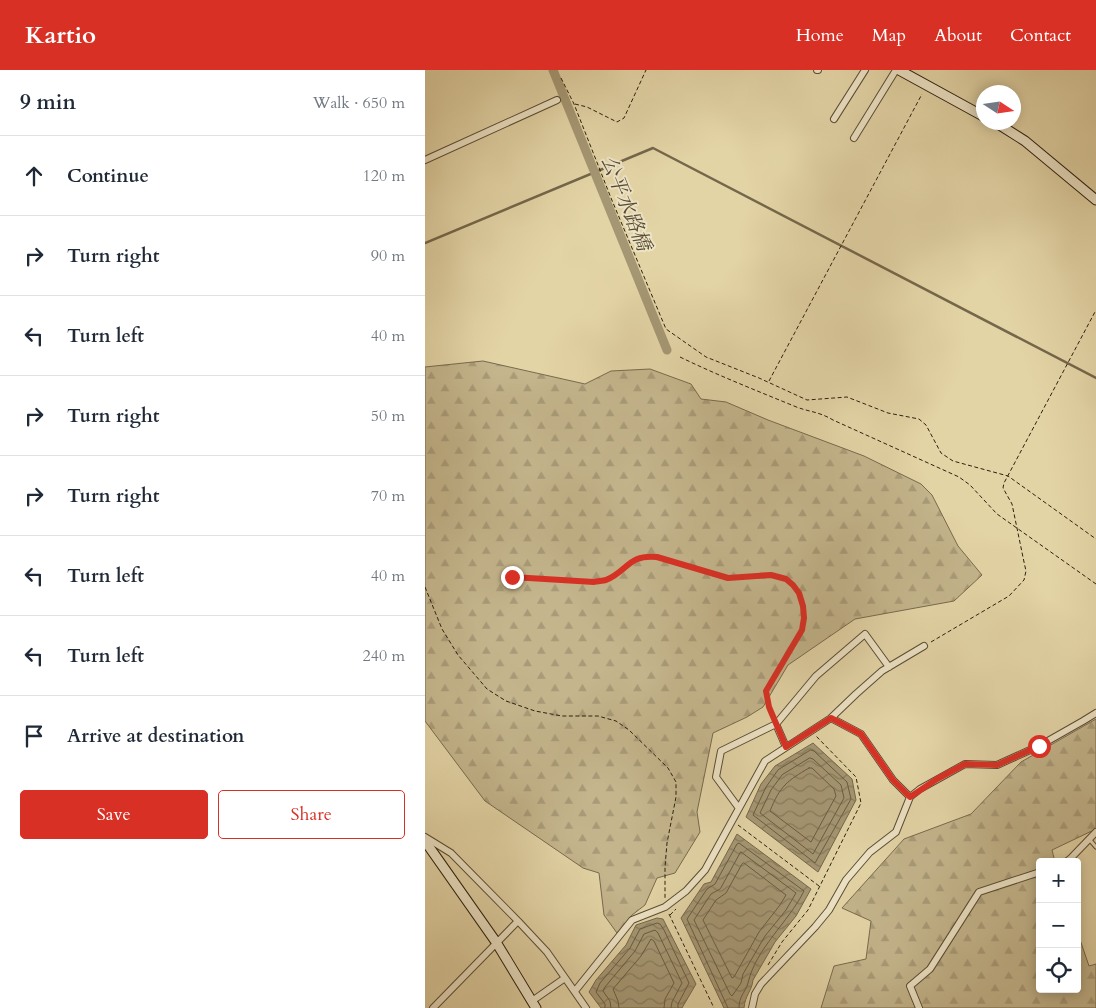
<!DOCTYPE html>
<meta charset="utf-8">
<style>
:root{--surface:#fff;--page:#f2f2f3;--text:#1f2937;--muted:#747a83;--line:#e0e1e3;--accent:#d93025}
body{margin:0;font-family:Cardo,"Noto Serif JP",serif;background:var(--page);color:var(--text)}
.controls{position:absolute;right:15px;bottom:15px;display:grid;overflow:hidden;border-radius:5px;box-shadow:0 2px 12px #0003}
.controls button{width:45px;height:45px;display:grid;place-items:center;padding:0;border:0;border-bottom:1px solid var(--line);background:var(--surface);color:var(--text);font:25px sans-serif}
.compass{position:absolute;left:551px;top:15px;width:45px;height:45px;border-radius:50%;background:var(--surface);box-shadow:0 2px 12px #0003;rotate:102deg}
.stop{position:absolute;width:15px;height:15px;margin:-11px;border:4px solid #d93025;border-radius:50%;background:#fff}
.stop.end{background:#d93025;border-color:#fff;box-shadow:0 1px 5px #0008}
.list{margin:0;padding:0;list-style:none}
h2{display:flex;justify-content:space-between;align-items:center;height:65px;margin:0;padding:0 20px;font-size:21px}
h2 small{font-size:16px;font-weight:400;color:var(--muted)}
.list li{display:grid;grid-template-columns:32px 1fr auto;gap:15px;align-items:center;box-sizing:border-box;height:80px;padding:0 20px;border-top:1px solid var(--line)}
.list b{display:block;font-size:19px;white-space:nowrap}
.list em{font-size:16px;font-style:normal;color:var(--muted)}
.actions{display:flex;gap:10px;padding:15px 20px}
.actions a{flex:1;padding:11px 0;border:1px solid var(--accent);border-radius:5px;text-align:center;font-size:18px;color:var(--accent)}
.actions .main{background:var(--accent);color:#fff}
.icon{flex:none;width:28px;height:28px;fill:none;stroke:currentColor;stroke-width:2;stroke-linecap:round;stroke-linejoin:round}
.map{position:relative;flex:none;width:671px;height:938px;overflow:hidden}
header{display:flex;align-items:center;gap:30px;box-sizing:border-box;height:70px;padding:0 25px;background:var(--accent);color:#fff}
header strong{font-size:24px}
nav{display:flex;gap:28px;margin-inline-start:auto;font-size:18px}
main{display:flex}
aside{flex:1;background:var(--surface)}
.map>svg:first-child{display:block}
.forest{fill:url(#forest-firs);stroke:#786a4e}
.water{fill:url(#water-waves);stroke:#75674b}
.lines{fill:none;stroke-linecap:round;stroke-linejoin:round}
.shore{stroke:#685c41;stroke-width:1}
.stream{stroke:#75674b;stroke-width:2.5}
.canal{stroke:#a59773;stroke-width:9}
.lane-casing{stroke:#5a4d35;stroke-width:5}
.street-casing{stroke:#5a4d35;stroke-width:8}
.secondary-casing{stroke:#2c200f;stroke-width:11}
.path{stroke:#2c200f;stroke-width:1;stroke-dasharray:4 2.5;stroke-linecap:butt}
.lane{stroke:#ede3c5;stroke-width:3}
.street{stroke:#ede3c5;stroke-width:6}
.secondary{stroke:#ede3c5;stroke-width:9}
.route{stroke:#d93025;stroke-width:6}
.labels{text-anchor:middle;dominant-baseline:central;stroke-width:4;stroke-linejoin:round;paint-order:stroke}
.water-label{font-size:20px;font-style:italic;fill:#564a32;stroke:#ede3c5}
</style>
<header>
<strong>Kartio</strong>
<nav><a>Home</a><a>Map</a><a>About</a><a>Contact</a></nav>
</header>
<main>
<aside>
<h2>9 min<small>Walk · 650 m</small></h2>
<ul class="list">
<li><svg class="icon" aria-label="ahead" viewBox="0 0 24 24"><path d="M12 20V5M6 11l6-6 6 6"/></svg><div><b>Continue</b></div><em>120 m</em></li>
<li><svg class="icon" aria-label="right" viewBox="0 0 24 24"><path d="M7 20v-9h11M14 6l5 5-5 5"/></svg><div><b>Turn right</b></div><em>90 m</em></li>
<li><svg class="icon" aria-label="left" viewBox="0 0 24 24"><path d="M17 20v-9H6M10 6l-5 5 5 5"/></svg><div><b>Turn left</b></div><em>40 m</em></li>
<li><svg class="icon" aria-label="right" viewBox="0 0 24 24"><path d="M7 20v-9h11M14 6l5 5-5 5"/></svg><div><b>Turn right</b></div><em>50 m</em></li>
<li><svg class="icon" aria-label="right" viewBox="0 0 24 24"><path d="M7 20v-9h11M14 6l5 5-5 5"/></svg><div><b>Turn right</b></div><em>70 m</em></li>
<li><svg class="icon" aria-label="left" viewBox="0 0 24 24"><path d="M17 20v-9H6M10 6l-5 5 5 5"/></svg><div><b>Turn left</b></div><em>40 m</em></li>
<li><svg class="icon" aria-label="left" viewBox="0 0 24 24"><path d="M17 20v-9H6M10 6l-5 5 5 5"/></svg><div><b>Turn left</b></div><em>240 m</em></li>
<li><svg class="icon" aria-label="arrive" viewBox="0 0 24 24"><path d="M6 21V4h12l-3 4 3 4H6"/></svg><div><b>Arrive at destination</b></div></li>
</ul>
<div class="actions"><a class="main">Save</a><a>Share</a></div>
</aside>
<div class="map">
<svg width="671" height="938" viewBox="0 0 671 938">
<defs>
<pattern id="forest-firs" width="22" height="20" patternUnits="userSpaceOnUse" patternTransform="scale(1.25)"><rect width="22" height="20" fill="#c4b58c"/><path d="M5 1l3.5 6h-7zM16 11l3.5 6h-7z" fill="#a99b78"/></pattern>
<pattern id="water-waves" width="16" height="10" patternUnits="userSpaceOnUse" patternTransform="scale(1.25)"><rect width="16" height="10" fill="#a59773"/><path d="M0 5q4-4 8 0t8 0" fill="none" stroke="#877b5d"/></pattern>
</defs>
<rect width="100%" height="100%" fill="#e3d4a6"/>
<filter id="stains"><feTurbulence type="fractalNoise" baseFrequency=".004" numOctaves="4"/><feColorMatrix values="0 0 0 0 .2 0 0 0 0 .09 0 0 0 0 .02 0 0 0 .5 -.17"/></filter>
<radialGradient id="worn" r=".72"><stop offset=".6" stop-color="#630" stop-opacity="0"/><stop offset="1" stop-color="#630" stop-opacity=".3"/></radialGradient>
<path class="forest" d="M58 291 160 314 186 301 225 299 266 314 276 329 301 332 343 350 439 386 496 414 507 425 533 476 557 505 529 531 430 549 363 595 338 637 322 647 288 663 272 742 275 762 250 803 232 808 220 835 207 845 192 863 179 845 174 803 158 798 60 731 0 651V297Z
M671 649V759L627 780 630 792H615V919H652V861L664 896 671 894V938H396L409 896 441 889 446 851 417 838 479 769 546 744 596 692Z"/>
<path class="water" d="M388 673 427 709 431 730 393 802 321 747 336 714 350 696Z
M312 764 386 819 371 846 350 872 328 910C327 921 320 925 319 938H299L256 848 279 814 286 812Z
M232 848 238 849 271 914 257 938H176L164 922 171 910 201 875 211 855Z"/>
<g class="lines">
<path class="shore" d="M386 680 389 681 422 712 426 729 390 793 328 745 341 717 353 700Z
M385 688 388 689 416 715 419 728 388 784 335 743 346 720 357 705Z
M384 698H387L409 719 411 726 386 772 345 741C355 716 362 711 384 698Z
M316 782 371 823 361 840 340 866 318 904 316 913 307 926 305 924 269 850 286 824 295 819Z
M319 793 361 825 355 835 334 862 309 907 307 908 278 850 291 830 301 823 317 794Z
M180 938V934L171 922 175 913 205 878 215 859 232 853 235 854 239 860 264 913 253 934V938
M186 938 185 931 178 921 180 917 210 881 219 864 230 860 233 863 257 913 247 932 246 938
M194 938 193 931 188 919 216 886 226 869 229 871 249 913 240 929 239 938
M303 938 262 849 282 819 290 814 312 774 314 773 379 821C363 853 331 878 323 913 320 923 314 926 314 938"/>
<path class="stream" d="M0 173 228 78 671 308"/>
<path class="canal" d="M128 0 242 280"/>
<g class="lane-casing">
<path id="lane" d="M665 770 671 777"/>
</g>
<g class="street-casing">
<path id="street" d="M392 0H393
M409 49 440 0
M429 68 471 0
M0 90 132 30
M406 648 436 664 468 710 485 727
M351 654 361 677
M313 737 291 707 296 681 351 654 391 606 440 564 464 597
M0 767 26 783 93 851 122 882 161 938
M641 792 646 788 671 762
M150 921 207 850 240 837 261 821 280 800 340 691 406 648 431 624 457 601 499 576
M107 931 140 908
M8 938 93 851
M327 938 330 924 336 914 390 857 404 840 421 810 445 782 471 762 485 727 495 719 540 694 572 695 614 676 658 651 671 643
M494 938 485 916 505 899 554 822 615 802"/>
</g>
<g class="secondary-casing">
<path id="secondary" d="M474 0 558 46
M570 52 600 71 671 130
M0 771 71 872 111 938"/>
</g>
<path class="path" d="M136 8 149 34 186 128 241 259 281 287 334 308 382 330 422 327 463 343 494 349 501 355 516 383 528 391 583 406 671 469
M150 34 162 37 192 52 199 48 221 0
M255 287C292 305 330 320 369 336 383 342 393 341 408 350L534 407 545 415 572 444 671 514
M344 311 497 24
M87 507 169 511C172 511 177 511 181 510 203 501 203 484 232 487L303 508 346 505 361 509 368 515 374 523 379 548 377 560 341 621 348 646
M0 517 17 559 33 585 62 619 81 631 110 641 137 646H173L191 651 204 660 243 698 251 712V727L242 773 240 797V828
M506 572 584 526 599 510 601 501 599 492 587 434 578 418 579 413 671 240
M313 755 394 816
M244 844 289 938
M245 845 251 839
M343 895 357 872 383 840 436 733 431 707 391 666"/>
<use href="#lane" class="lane"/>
<use href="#street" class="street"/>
<use href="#secondary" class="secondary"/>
</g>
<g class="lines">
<path class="route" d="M87 507 169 512C172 511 177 511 181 510 203 501 203 484 232 487L303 508 346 505 361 509 368 515 374 523 378 536 379 548 377 560 341 621 344 637 361 677 406 648 436 664 468 710 485 727 512 709 540 694 572 695 614 676"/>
</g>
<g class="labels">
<g class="water-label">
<text transform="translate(201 133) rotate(68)">公平水路橋</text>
</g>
</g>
<rect width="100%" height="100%" filter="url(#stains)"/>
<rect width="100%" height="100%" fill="url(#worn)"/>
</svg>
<div class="controls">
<button>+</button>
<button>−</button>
<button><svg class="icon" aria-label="locate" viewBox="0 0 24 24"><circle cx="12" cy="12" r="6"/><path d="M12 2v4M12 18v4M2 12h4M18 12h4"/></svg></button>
</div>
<svg class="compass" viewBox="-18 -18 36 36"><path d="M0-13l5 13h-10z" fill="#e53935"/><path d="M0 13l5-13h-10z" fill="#747a83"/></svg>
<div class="stop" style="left:614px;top:676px"></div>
<div class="stop end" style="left:87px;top:507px"></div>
</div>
</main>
